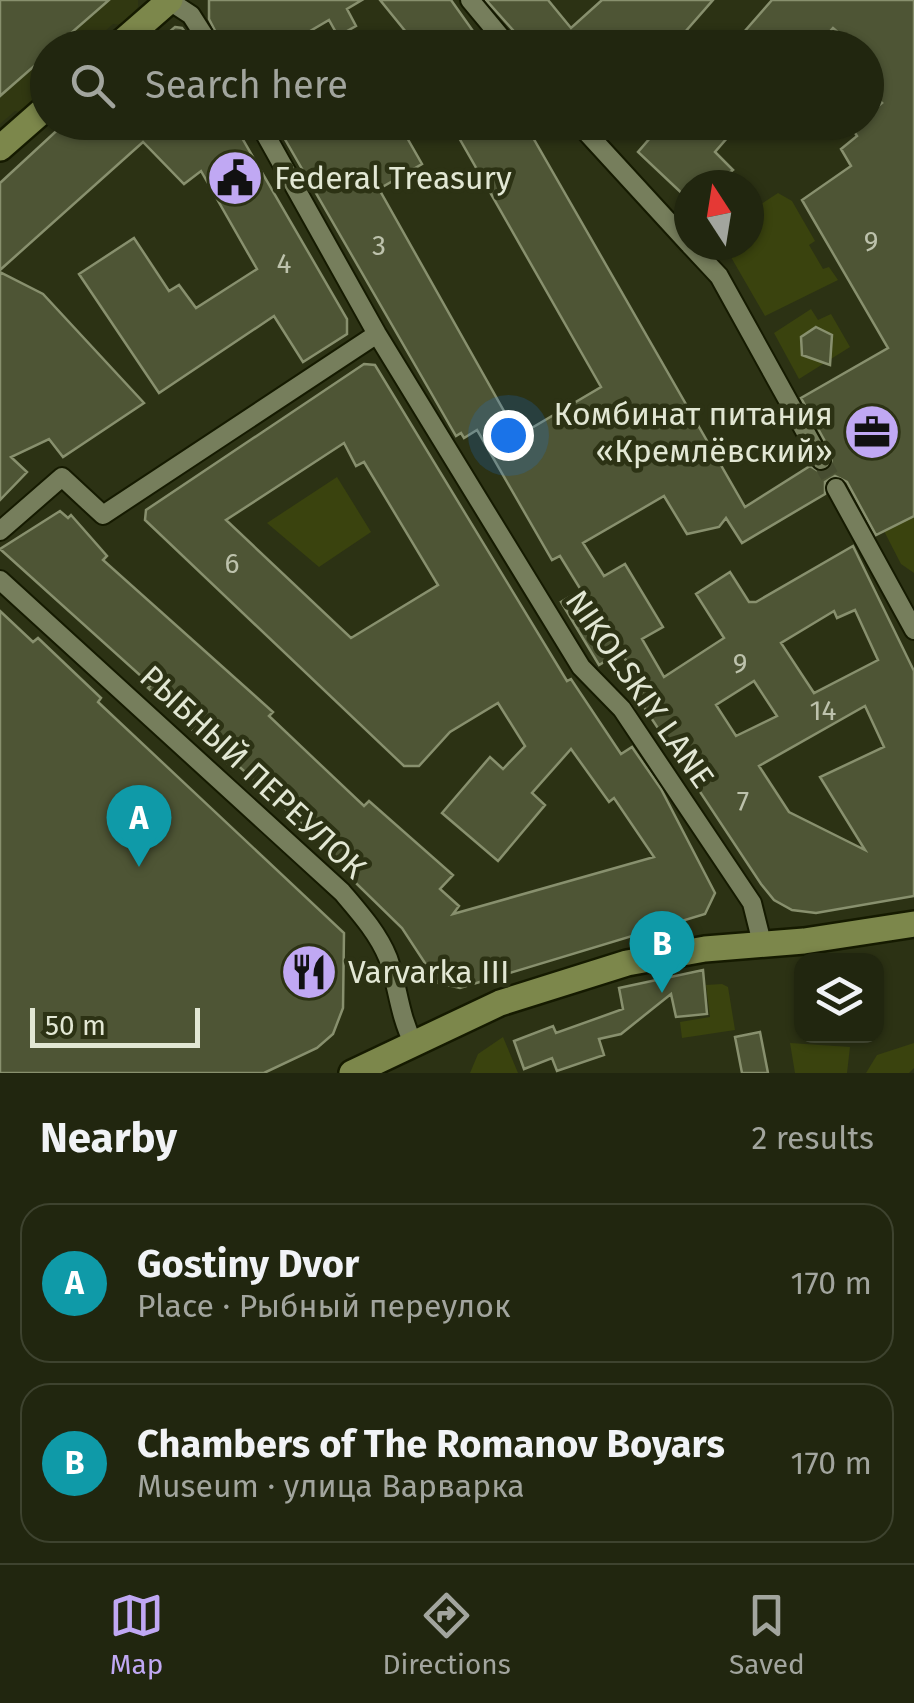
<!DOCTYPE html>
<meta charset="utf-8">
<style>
:root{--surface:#21260f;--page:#292e18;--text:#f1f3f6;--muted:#a2a59e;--line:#3e432f;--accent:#c0a8f3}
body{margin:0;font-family:"Fira Sans",sans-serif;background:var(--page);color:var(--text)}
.controls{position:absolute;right:30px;bottom:30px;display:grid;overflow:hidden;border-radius:20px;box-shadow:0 2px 8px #0004}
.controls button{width:90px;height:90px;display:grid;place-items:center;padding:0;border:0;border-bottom:2px solid var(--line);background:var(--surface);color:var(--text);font:50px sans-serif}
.compass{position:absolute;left:674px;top:170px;width:90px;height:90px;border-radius:50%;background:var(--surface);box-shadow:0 2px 8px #0004;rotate:348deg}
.scale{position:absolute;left:30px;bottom:25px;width:170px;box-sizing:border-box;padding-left:10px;border:5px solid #e2e7d4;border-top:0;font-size:28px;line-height:35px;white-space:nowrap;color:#e2e7d4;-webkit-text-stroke:8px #2c3214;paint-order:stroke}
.you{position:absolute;left:508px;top:435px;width:35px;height:35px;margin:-25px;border:8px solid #fff;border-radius:50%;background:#1a73e8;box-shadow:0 0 0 15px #1a73e833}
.badge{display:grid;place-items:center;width:65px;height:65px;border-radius:50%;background:var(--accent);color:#fff;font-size:32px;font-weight:700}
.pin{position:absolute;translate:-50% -82px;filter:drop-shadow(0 2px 5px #0008)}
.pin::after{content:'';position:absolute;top:52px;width:35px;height:30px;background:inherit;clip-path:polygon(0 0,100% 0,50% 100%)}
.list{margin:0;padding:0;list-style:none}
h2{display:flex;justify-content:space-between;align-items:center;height:130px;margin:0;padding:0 40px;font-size:42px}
h2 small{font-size:32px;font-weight:400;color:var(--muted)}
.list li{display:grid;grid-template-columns:65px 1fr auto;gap:30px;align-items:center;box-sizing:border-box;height:160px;margin:0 20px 20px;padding:0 20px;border:2px solid var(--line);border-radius:30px}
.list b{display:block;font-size:38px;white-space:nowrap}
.list p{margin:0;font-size:32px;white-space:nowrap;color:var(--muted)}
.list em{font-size:32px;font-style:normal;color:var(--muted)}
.icon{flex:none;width:55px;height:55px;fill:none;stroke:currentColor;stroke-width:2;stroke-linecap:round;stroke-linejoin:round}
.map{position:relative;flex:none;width:914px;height:1073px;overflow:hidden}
.search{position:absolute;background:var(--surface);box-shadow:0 2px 8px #0004;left:30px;right:30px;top:30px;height:110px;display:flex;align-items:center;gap:25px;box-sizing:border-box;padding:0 35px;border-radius:55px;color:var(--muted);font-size:38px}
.sheet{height:490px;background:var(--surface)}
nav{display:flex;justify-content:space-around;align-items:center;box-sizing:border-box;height:140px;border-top:2px solid var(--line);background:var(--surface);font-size:28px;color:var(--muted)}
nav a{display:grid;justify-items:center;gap:5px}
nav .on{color:var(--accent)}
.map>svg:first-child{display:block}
.built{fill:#313811}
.green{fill:#3a430e}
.building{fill:#4e5535;stroke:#88906e;stroke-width:2.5;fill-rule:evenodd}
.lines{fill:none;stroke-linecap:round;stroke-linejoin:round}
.street-tunnel{stroke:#474d31;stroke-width:18;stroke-dasharray:18 9;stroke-linecap:butt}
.street-casing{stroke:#151a00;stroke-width:22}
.secondary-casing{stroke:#151a00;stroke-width:30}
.street{stroke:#767e5c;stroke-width:18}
.secondary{stroke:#7c874b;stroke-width:25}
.labels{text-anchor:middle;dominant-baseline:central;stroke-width:9;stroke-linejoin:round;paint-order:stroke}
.number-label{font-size:28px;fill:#bdc2ac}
.poi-label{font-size:32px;fill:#e2e7d4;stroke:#2c3214;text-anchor:start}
.street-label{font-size:32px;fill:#e2e7d4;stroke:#2c3214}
</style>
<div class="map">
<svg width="914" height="1073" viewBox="0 0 914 1073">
<rect width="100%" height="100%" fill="#2c3214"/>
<path class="built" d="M0 0H138V7L123 25 113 24 87 47 48 48 47 92 25 113 15 111 0 124Z"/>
<path class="green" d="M778 193 792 201 815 241 809 245 823 269 829 267 838 280 765 316 724 245H749V212Z
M811 309 818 320 831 314 850 347 799 379 774 333Z
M337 477 371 532 319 567 267 523Z
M914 516V573L901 564 884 531Z
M722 984 728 987 735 1030 682 1038 680 1022 710 1017 706 985Z
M503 1037 518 1073H470L478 1054Z
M790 1043 850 1047 847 1073H795Z
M914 1043V1068L909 1073H866L877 1055Z"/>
<path class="building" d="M0 0H109L54 48H48V54L0 96Z
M209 0H362L347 9 356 26 338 36 329 20 295 40 300 48H224L209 19Z
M380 0H451L485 48H419Z
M486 0H548L571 28 602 0H713L671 48H529Z
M772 0H914V516L876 535 847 482 835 476 825 482V494L742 543 726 518 719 527 687 534 664 496 583 543 604 576 625 564 663 627 642 639 664 677 724 638 696 594 730 572 749 602H756L853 546 914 671V896L816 913 792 910 774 900 761 884 636 695 644 691 621 652 599 665 561 602 581 590 560 556 552 560 477 430 464 438 461 433 456 436 275 122H398L422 164 379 189 518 436 601 387 450 122H524L745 507 810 466 820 472 831 467 832 454 801 398 888 348 802 200 851 166 841 149 857 136 852 128 866 122V116L882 103 866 88V48H856L833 28 815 48H730ZM855 610 878 660 814 693 781 643 834 611 837 618ZM754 681 777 716 736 736 716 705ZM865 706 884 747 820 777 865 850 789 812 759 766Z
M175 27 182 28 197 48H150Z
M66 122H247L249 131 242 138 347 319V334L303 362 274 316 159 393 79 274 134 238 169 291 179 285 196 308 257 269 201 171 184 184 143 142 0 270V183Z
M664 122H741L715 152 733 170 714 185H689V200L638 152Z
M0 272 43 294 144 403 63 457 49 439 11 457 27 472 0 500Z
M816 327 832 335 830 365 802 355 801 337Z
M364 364 375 365 567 681 571 679 621 754 632 747 661 789 715 893 705 914 460 988 438 983 402 928 321 849 325 845 232 760 228 764 148 688 151 685 0 549 60 511 68 518 71 515 107 556 103 560 273 712 269 716 364 806 369 801 453 875 440 889 459 906 453 914 654 857 614 798 609 802 571 749 532 793 545 805 498 861 442 813 490 757 503 769 525 746 498 703 450 732 419 766H404L145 520 146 510ZM344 443 356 466 364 462 438 585 351 638 226 520Z
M0 611 33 642 38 638 101 698 98 702 344 933 343 1008 333 1034 317 1048 264 1073H0Z
M703 970 707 1014 676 1017 671 994 621 1034 599 1039 604 1055 557 1071 552 1058 524 1069 514 1041 553 1026 556 1033 623 1009 619 988Z
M760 1032 768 1073H742L735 1037Z"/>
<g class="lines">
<path class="street-tunnel" d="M821 460 836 488"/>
<g class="street-casing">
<path id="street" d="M168 0 191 15 212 48
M470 0 510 48
M577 122 689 244
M259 123 377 334 581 667 622 709 752 903 762 943
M690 245 719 276 821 460
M836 488 914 630
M0 531 62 477 103 515 377 334
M0 580 342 892C359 912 378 933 388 958 398 986 399 1015 413 1042"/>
</g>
<g class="secondary-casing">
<path id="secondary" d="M115 48 170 0
M0 148 48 106
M352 1073 500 1003 627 963 705 949 804 941 914 924"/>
</g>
<use href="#street" class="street"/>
<use href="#secondary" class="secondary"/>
</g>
<defs>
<g id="civic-disc" transform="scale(2.875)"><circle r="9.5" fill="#c0a8f3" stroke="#2c3214"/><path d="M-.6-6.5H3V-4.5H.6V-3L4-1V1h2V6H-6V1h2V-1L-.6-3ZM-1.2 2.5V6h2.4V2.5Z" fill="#111"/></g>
<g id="office-disc" transform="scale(2.875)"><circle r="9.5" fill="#c0a8f3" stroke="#2c3214"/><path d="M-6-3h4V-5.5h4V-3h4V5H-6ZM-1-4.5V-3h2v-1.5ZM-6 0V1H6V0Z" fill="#111"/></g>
<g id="restaurant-disc" transform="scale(2.875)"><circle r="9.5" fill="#c0a8f3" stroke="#2c3214"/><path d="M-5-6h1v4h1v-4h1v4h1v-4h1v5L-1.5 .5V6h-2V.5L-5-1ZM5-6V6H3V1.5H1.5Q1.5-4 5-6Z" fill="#111"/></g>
</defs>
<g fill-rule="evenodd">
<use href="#civic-disc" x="235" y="178"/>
<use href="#office-disc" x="872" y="432"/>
<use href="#restaurant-disc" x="309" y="972"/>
</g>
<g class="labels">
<g class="number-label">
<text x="871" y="241">9</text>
<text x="379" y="245">3</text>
<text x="284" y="263">4</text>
<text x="232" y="563">6</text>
<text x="740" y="663">9</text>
<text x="823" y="710">14</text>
<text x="743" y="801">7</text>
</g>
<g class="poi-label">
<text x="274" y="178">Federal Treasury</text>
<text x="833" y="414" text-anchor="end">Комбинат питания<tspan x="833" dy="37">«Кремлёвский»</tspan></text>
<text x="348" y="972">Varvarka III</text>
</g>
<g class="street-label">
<text transform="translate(640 689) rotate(55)">NIKOLSKIY LANE</text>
<text transform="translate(253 772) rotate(43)">РЫБНЫЙ ПЕРЕУЛОК</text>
</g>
</g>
</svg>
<div class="controls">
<button><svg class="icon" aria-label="layers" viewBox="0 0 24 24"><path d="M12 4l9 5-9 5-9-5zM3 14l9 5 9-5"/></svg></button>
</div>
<svg class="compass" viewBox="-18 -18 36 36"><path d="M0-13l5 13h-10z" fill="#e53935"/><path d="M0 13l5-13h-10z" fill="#a2a59e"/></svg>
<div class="scale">50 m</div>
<div class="you"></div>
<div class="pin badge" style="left:139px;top:867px;background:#0f9aa8">A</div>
<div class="pin badge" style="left:662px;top:993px;background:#0f9aa8">B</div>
<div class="search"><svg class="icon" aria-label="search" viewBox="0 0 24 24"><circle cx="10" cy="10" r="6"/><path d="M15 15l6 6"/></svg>Search here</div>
</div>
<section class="sheet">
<h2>Nearby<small>2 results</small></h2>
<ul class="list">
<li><span class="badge" style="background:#0f9aa8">A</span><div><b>Gostiny Dvor</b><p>Place · Рыбный переулок</p></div><em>170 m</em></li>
<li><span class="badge" style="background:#0f9aa8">B</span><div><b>Chambers of The Romanov Boyars</b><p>Museum · улица Варварка</p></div><em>170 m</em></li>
</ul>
</section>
<nav>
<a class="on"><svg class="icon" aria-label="map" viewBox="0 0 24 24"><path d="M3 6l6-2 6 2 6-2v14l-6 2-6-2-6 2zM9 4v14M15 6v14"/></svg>Map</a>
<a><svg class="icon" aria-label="directions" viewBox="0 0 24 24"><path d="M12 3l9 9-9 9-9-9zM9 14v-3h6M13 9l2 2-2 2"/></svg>Directions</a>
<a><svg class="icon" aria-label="saved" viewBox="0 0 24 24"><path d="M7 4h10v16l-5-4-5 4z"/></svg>Saved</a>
</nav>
